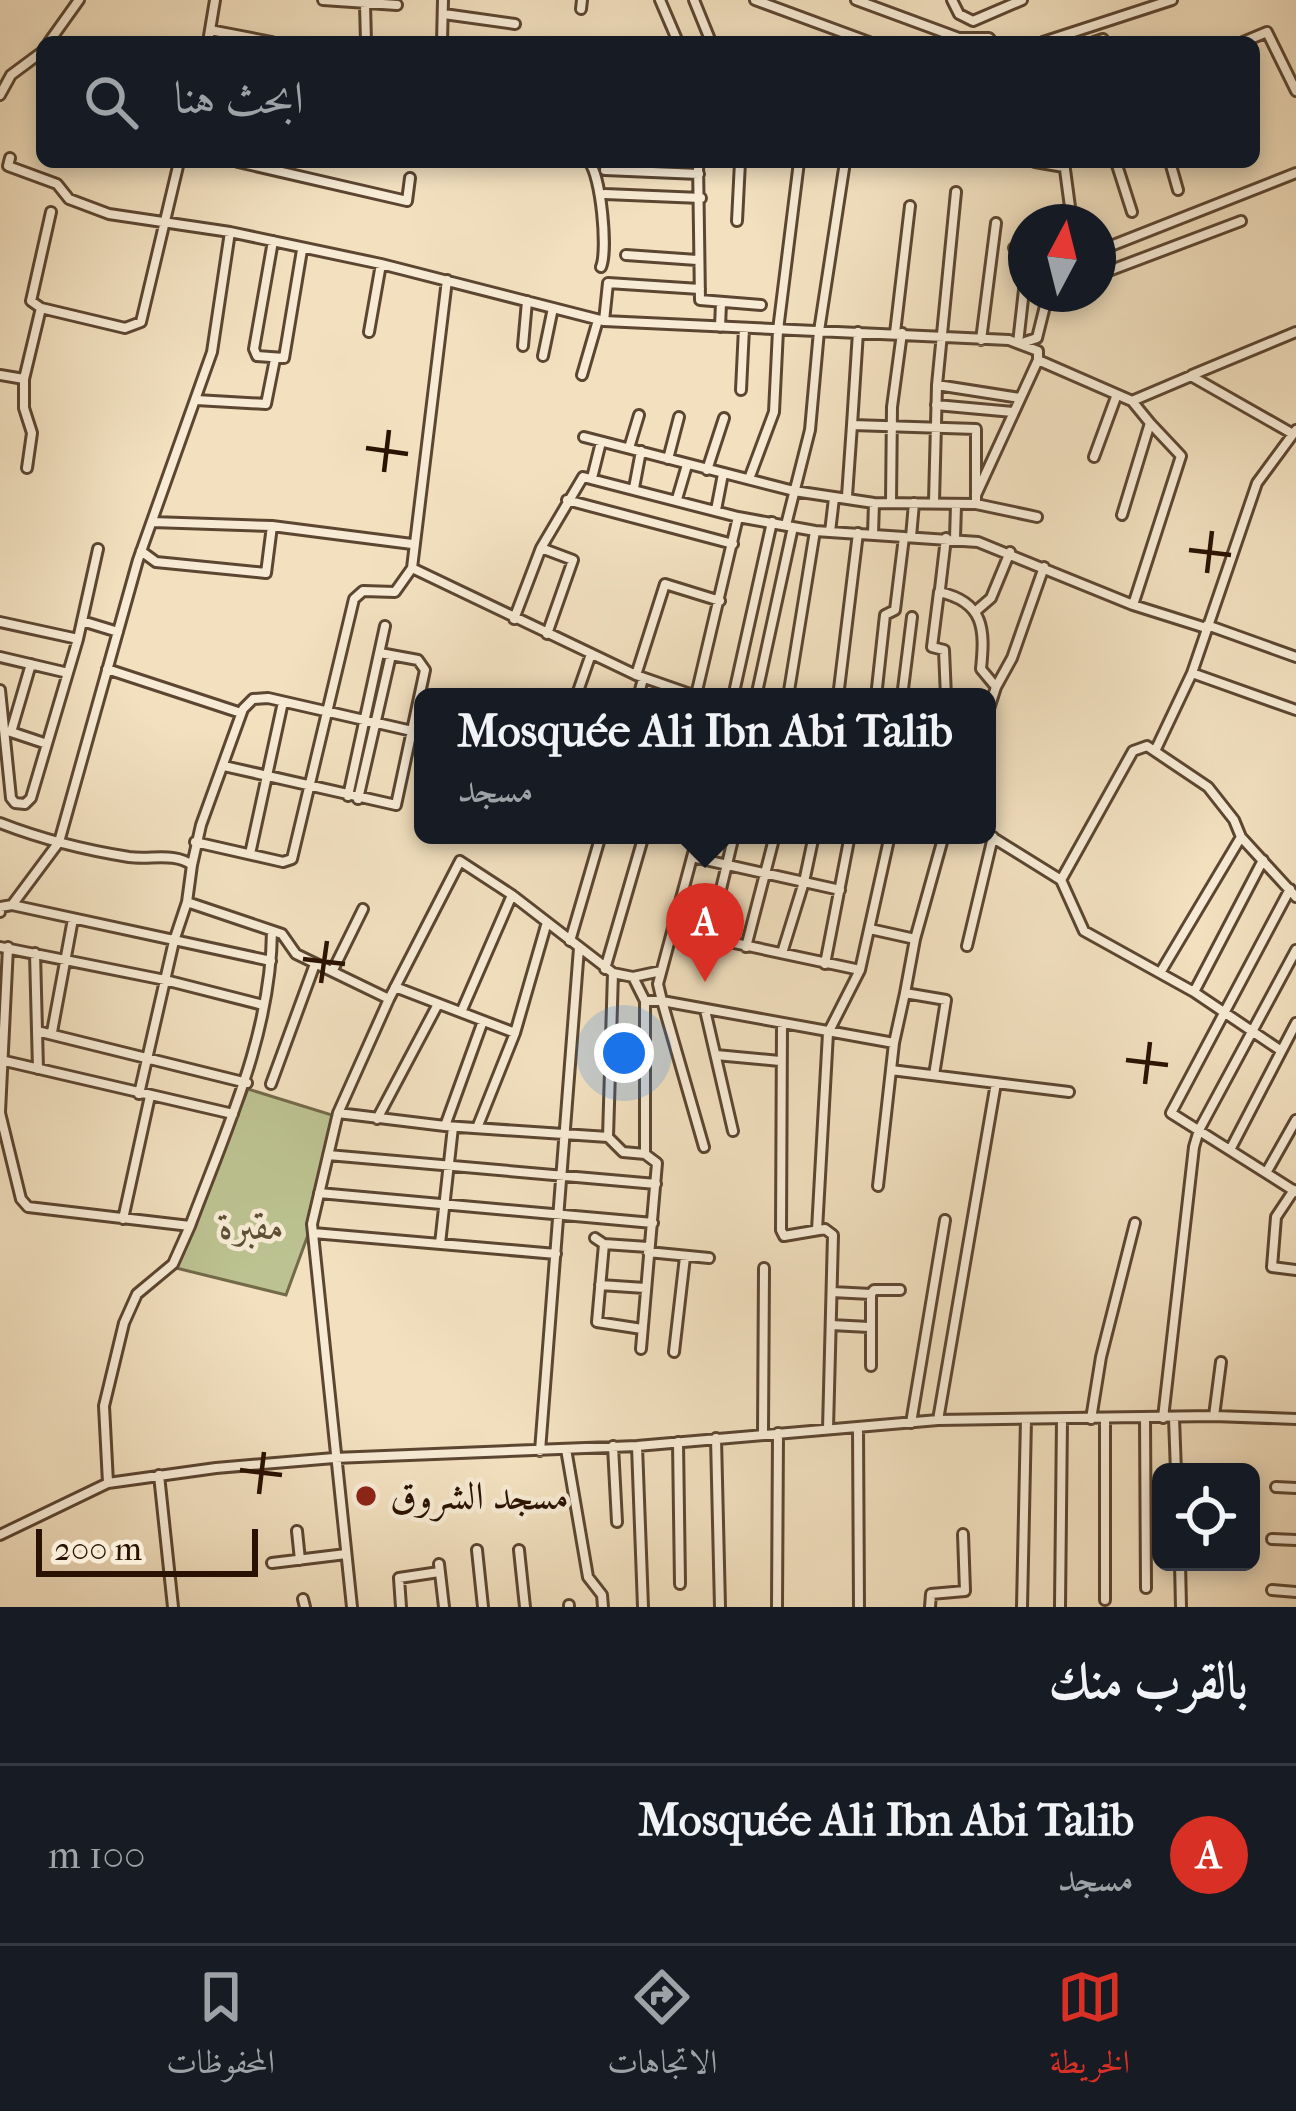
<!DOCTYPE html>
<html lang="ar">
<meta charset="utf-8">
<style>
:root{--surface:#171b24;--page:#20242c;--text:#f1f3f6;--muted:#9ea1a6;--line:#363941;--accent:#d93025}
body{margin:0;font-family:"IM FELL French Canon",Amiri,serif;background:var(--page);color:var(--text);direction:rtl}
.controls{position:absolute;right:36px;bottom:36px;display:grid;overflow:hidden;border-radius:18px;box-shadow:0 6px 18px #0003}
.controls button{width:108px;height:108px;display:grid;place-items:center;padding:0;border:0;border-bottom:3px solid var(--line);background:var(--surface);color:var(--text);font:60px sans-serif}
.compass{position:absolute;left:1008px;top:204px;width:108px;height:108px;border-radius:50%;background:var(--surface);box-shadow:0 6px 18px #0003;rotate:7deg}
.scale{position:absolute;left:36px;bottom:30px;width:222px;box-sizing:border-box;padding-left:12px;border:6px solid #2a1202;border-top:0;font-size:33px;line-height:42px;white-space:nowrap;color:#2a1202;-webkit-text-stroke:9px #f7ebd5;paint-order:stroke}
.you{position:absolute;left:624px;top:1053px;width:42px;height:42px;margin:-30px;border:9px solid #fff;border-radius:50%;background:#1a73e8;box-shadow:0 0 0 18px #1a73e833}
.badge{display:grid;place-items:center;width:78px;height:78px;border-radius:50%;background:var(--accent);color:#fff;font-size:39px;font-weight:700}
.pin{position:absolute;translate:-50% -99px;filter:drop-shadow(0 3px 6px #0008)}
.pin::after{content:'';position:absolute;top:63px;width:42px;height:36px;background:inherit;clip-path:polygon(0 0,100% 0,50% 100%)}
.popup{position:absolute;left:414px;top:688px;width:582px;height:156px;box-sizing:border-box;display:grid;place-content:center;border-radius:18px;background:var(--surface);filter:drop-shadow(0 3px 9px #0005);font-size:39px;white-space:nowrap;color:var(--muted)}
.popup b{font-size:45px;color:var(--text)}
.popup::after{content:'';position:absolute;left:50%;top:100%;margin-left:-24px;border:24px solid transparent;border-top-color:var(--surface)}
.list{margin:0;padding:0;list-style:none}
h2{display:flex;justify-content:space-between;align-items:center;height:156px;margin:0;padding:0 48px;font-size:51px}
h2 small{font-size:39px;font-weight:400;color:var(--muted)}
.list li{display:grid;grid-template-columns:78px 1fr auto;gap:36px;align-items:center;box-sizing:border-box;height:180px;padding:0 48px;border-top:3px solid var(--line)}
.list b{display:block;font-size:45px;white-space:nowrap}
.list p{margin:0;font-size:39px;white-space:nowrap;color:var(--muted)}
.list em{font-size:39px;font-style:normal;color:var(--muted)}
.icon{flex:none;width:66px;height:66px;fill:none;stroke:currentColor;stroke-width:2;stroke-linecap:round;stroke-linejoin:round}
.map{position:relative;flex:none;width:1296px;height:1607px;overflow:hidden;direction:ltr}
.search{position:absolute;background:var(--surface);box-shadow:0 6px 18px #0003;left:36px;right:36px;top:36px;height:132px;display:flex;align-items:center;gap:30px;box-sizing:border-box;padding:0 42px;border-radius:18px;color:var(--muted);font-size:45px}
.sheet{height:336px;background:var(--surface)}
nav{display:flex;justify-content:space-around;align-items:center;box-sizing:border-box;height:168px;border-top:3px solid var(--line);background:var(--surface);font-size:33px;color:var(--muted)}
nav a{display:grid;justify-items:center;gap:6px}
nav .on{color:var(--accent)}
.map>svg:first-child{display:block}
.green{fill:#bcc291;stroke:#736a4a;stroke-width:3}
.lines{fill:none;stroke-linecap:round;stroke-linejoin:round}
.minor-casing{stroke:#5c4631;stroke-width:14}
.minor{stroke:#f7ebd5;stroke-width:8}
.ticks{fill:none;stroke:#2a1202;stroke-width:4.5}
.poi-dot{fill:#8f2418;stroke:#f7ebd5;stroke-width:4.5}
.labels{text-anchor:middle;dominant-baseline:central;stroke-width:9;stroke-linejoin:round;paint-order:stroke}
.park-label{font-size:39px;font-style:italic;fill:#5d5034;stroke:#f7ebd5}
.poi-label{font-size:39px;fill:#2a1202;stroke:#f7ebd5;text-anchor:start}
</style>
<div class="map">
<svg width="1296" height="1607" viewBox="0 0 1296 1607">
<rect width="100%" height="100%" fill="#f2e0bf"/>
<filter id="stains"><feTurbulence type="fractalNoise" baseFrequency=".00167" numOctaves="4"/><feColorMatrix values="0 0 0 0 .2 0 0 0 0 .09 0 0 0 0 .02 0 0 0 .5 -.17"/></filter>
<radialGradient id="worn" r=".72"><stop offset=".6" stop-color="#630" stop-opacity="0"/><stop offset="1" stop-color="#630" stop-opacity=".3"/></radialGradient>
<path class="green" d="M248 1089 332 1115 312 1224 286 1295 176 1268Z"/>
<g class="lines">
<g class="minor-casing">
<path id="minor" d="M323 0 397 5
M660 0 678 42
M694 0 711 42
M755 0 869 42
M856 0 959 38H989L992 42
M952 0 959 14 973 21 1022 0
M365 4 366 42
M581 9 582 0
M444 14 515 24
M210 30 272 42
M49 42 79 0
M208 42 215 0
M442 42 443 0
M1043 42 1172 0
M1094 42 1103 39
M1243 42 1267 32 1296 91
M0 95 11 75 42 52
M10 158 8 166 57 184 69 199 109 214 230 232 381 264 604 321 1009 340 1038 351V360L1132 401 1191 376 1293 434
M238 162 407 201 410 178
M589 162C601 175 608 250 601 267
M698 162 700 300 761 305
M1035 162 1064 167
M1064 162 1072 222
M1116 162 1132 212
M1170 162 1178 190
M605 170 699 174
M605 194 701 198
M737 221 740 162
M273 241 254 349 257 356 284 358 302 250
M1014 248 1026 249
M1098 251 1296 173
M626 255 697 260
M1098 275 1241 221
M447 280 412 568 636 675 699 697
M41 308 125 328 141 322 179 162
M41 308 31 301 51 212
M604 321 608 283 700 289
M720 327 721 303
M369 332 381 264
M895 333 910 206
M981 340 996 223
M1025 342 1037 338 1048 294
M1018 343 1026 272
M523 346 527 301
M543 356 553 308
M0 375 24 379
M582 375 598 320
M1192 375 1296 332
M937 385 956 192
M741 390 744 328
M196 400 266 404 275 359
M936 405 1013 412
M852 425 858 332
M584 437 794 491 874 503 976 504 1037 517
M629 448 639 415
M1094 457 1116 397
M668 459 679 417
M27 468 32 433 24 408V379L41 308
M707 470 724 418
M592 478 601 442
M749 479 774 412 778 330 799 162
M634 488 641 451
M976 495 1038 360
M847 496 852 425 976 429V504
M677 499 687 465
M567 500 733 544
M934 501 937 385 1020 398
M891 502 892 407 902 333
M716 510 723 474
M1122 515 1150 423 1132 401
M152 522 272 526 412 544
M786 525 810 430 819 331 845 162
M830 532 834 498
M873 534 874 503
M911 537 914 503
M955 538 956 505
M541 548 573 560 547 634
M141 551 156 562 266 573 272 526
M940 589 946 538
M1133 605 1181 456 1150 423
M976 611 991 598 1010 552
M514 619 541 548 583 477 738 517 815 531 978 542 1133 605 1206 628
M82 621 118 632
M0 622 78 639
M1207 625 1296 657
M0 657 68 673
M107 669 241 713
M1192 673 1296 710
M636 675 665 584 720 601
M996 687 1012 658 1044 567
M0 690 11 798 15 803 25 804 31 798 78 639 98 549
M696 695 738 517
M576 697 591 654
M638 697 643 679
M733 697 772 522
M756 697 793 527
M788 697 815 531
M838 697 858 533
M876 697 885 615 895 610 904 537
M902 697 912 617
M946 697 944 650 932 647 939 592C985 602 985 630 981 669L996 687 987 715
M11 732 31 664
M11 732 47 744
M1156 749 1192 673 1257 483 1296 430
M224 766 396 805 425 670 418 660 380 653
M348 796 385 626
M358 799 391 655
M0 823C41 839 85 850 129 857 151 860 174 852 192 865L187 902 282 934 296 954 389 999
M987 834 1061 880 1084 931 1194 992 1280 1050
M698 835 658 984 662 1001 894 1043
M195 842 283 862 292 859 354 599 363 591 395 592 412 568
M250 854 283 702
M692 857 840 890
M192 865 201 825 243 709 253 699 268 698 412 731
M1061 880 1133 751 1147 746 1208 787 1234 820 1241 837 1296 897
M1290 889 1171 1113 1296 1192
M12 905 271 961
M0 912V907L12 905 59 842 138 560 212 352 230 232
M870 929 915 939
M673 930 860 970
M709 939 734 835
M570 941 601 835
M967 946 993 837
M0 947 165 980 263 1005
M746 947 775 835
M35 953 38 1069
M782 953 804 882 814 835
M825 964 850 835
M605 969 644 835
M333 970 363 909
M1160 973 1241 837
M633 977 645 1001V1154
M395 987 515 1033
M1194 992 1263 860
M905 993 915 939 944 835
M645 1001H662L704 1147
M462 1010 512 895
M705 1010 733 1131
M782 1025 781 1230 784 1236 825 1229 833 1235 828 1429
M37 1031 247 1083
M52 1032 73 919
M716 1055 780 1061
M5 1061 233 1114
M891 1070 1069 1092
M271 1084 315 964
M139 1094 174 941 187 902
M0 1112 8 947
M0 1113 21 1199 28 1207 190 1226C226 1130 271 1035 272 931
M338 1113 445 1126 608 1137 613 973 633 977 661 971
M377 1119 438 1004
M445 1126 483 1021
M477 1128 515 1033 547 922
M608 1137 623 1152 645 1154 657 1163 641 1349
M1230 1150 1296 1023
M328 1155 656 1184
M1266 1173 1296 1120
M878 1186 894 1043 905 993 946 1000 934 1075
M1294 1190 1276 1217 1272 1267 1296 1270
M319 1193 653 1223
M123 1219 150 1096
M817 1230 828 1033 860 970 890 835
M313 1233 556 1254
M595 1238 604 1244 648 1247
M440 1244 453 1127
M604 1244 597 1322 642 1329
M648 1252 709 1258
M600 1285 645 1288
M832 1292 871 1294
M831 1325 869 1327
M674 1352 685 1257
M871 1366V1294L874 1290H900
M1214 1416 1221 1362
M1145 1418 1146 1588
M1163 1418 1194 1147 1199 1130 1296 950
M1174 1418 1176 1472
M1091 1419 1101 1357 1135 1223
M1105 1419V1600
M938 1420 996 1083
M911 1423 945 1220
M858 1428 859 1607
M763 1434 764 1268
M716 1438 720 1607
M678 1442 680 1584
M613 1446 617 1522
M637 1446 643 1607
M566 1449 588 1577 602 1595 603 1607
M540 1451 579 948
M159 1475 173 1607
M108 1483 104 1406 124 1323 137 1294 173 1264 190 1226
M1276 1487 1296 1488
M297 1531 300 1560
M0 1535 108 1483 216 1468 334 1458 637 1446 938 1420 1214 1416 1296 1419
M1272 1539 1296 1540
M477 1550 483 1607
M519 1550 525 1607
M1180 1562 1181 1607
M272 1563 346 1554
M439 1564 444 1607
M1272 1590 1296 1592
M303 1599 305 1607
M569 1605V1607
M352 1607 312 1224 338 1113 389 999 460 861 512 895 613 973
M401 1607 399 1578 439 1572
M777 1607 778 1433
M930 1607 931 1594 965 1591 963 1534
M1022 1607 1026 1419
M1060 1607 1062 1419"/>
</g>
<use href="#minor" class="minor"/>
</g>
<path class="ticks" d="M366 448 408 454M384 472 389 430M1189 550 1231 555M1207 573 1212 531M303 959 345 964M321 983 327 941M1126 1060 1168 1065M1145 1084 1150 1042M240 1470 282 1475M259 1494 264 1452"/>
<circle class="poi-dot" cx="366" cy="1496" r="12"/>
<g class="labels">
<g class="park-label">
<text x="252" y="1226">مقبرة</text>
</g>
<g class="poi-label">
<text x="390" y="1496">مسجد الشروق</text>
</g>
</g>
<rect width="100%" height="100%" filter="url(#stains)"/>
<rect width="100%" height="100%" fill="url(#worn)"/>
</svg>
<div class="controls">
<button><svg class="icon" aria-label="locate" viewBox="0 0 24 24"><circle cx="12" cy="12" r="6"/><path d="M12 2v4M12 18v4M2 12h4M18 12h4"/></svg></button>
</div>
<svg class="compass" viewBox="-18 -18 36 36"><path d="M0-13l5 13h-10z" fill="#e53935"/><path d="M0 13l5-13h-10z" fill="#9ea1a6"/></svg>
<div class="scale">200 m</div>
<div class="you"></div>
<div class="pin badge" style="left:705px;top:982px">A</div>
<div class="popup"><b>Mosquée Ali Ibn Abi Talib</b>مسجد</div>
<div class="search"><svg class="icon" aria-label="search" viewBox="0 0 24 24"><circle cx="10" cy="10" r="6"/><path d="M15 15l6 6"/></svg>ابحث هنا</div>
</div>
<section class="sheet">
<h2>بالقرب منك<small></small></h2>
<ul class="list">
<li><span class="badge">A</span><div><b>Mosquée Ali Ibn Abi Talib</b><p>مسجد</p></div><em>100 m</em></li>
</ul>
</section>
<nav>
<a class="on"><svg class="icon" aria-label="map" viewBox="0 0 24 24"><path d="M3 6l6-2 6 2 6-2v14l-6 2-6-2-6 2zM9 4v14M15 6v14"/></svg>الخريطة</a>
<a><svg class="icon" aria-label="directions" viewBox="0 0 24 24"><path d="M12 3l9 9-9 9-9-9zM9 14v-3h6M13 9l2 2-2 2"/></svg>الاتجاهات</a>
<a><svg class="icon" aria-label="saved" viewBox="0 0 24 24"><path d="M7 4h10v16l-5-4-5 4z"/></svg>المحفوظات</a>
</nav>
